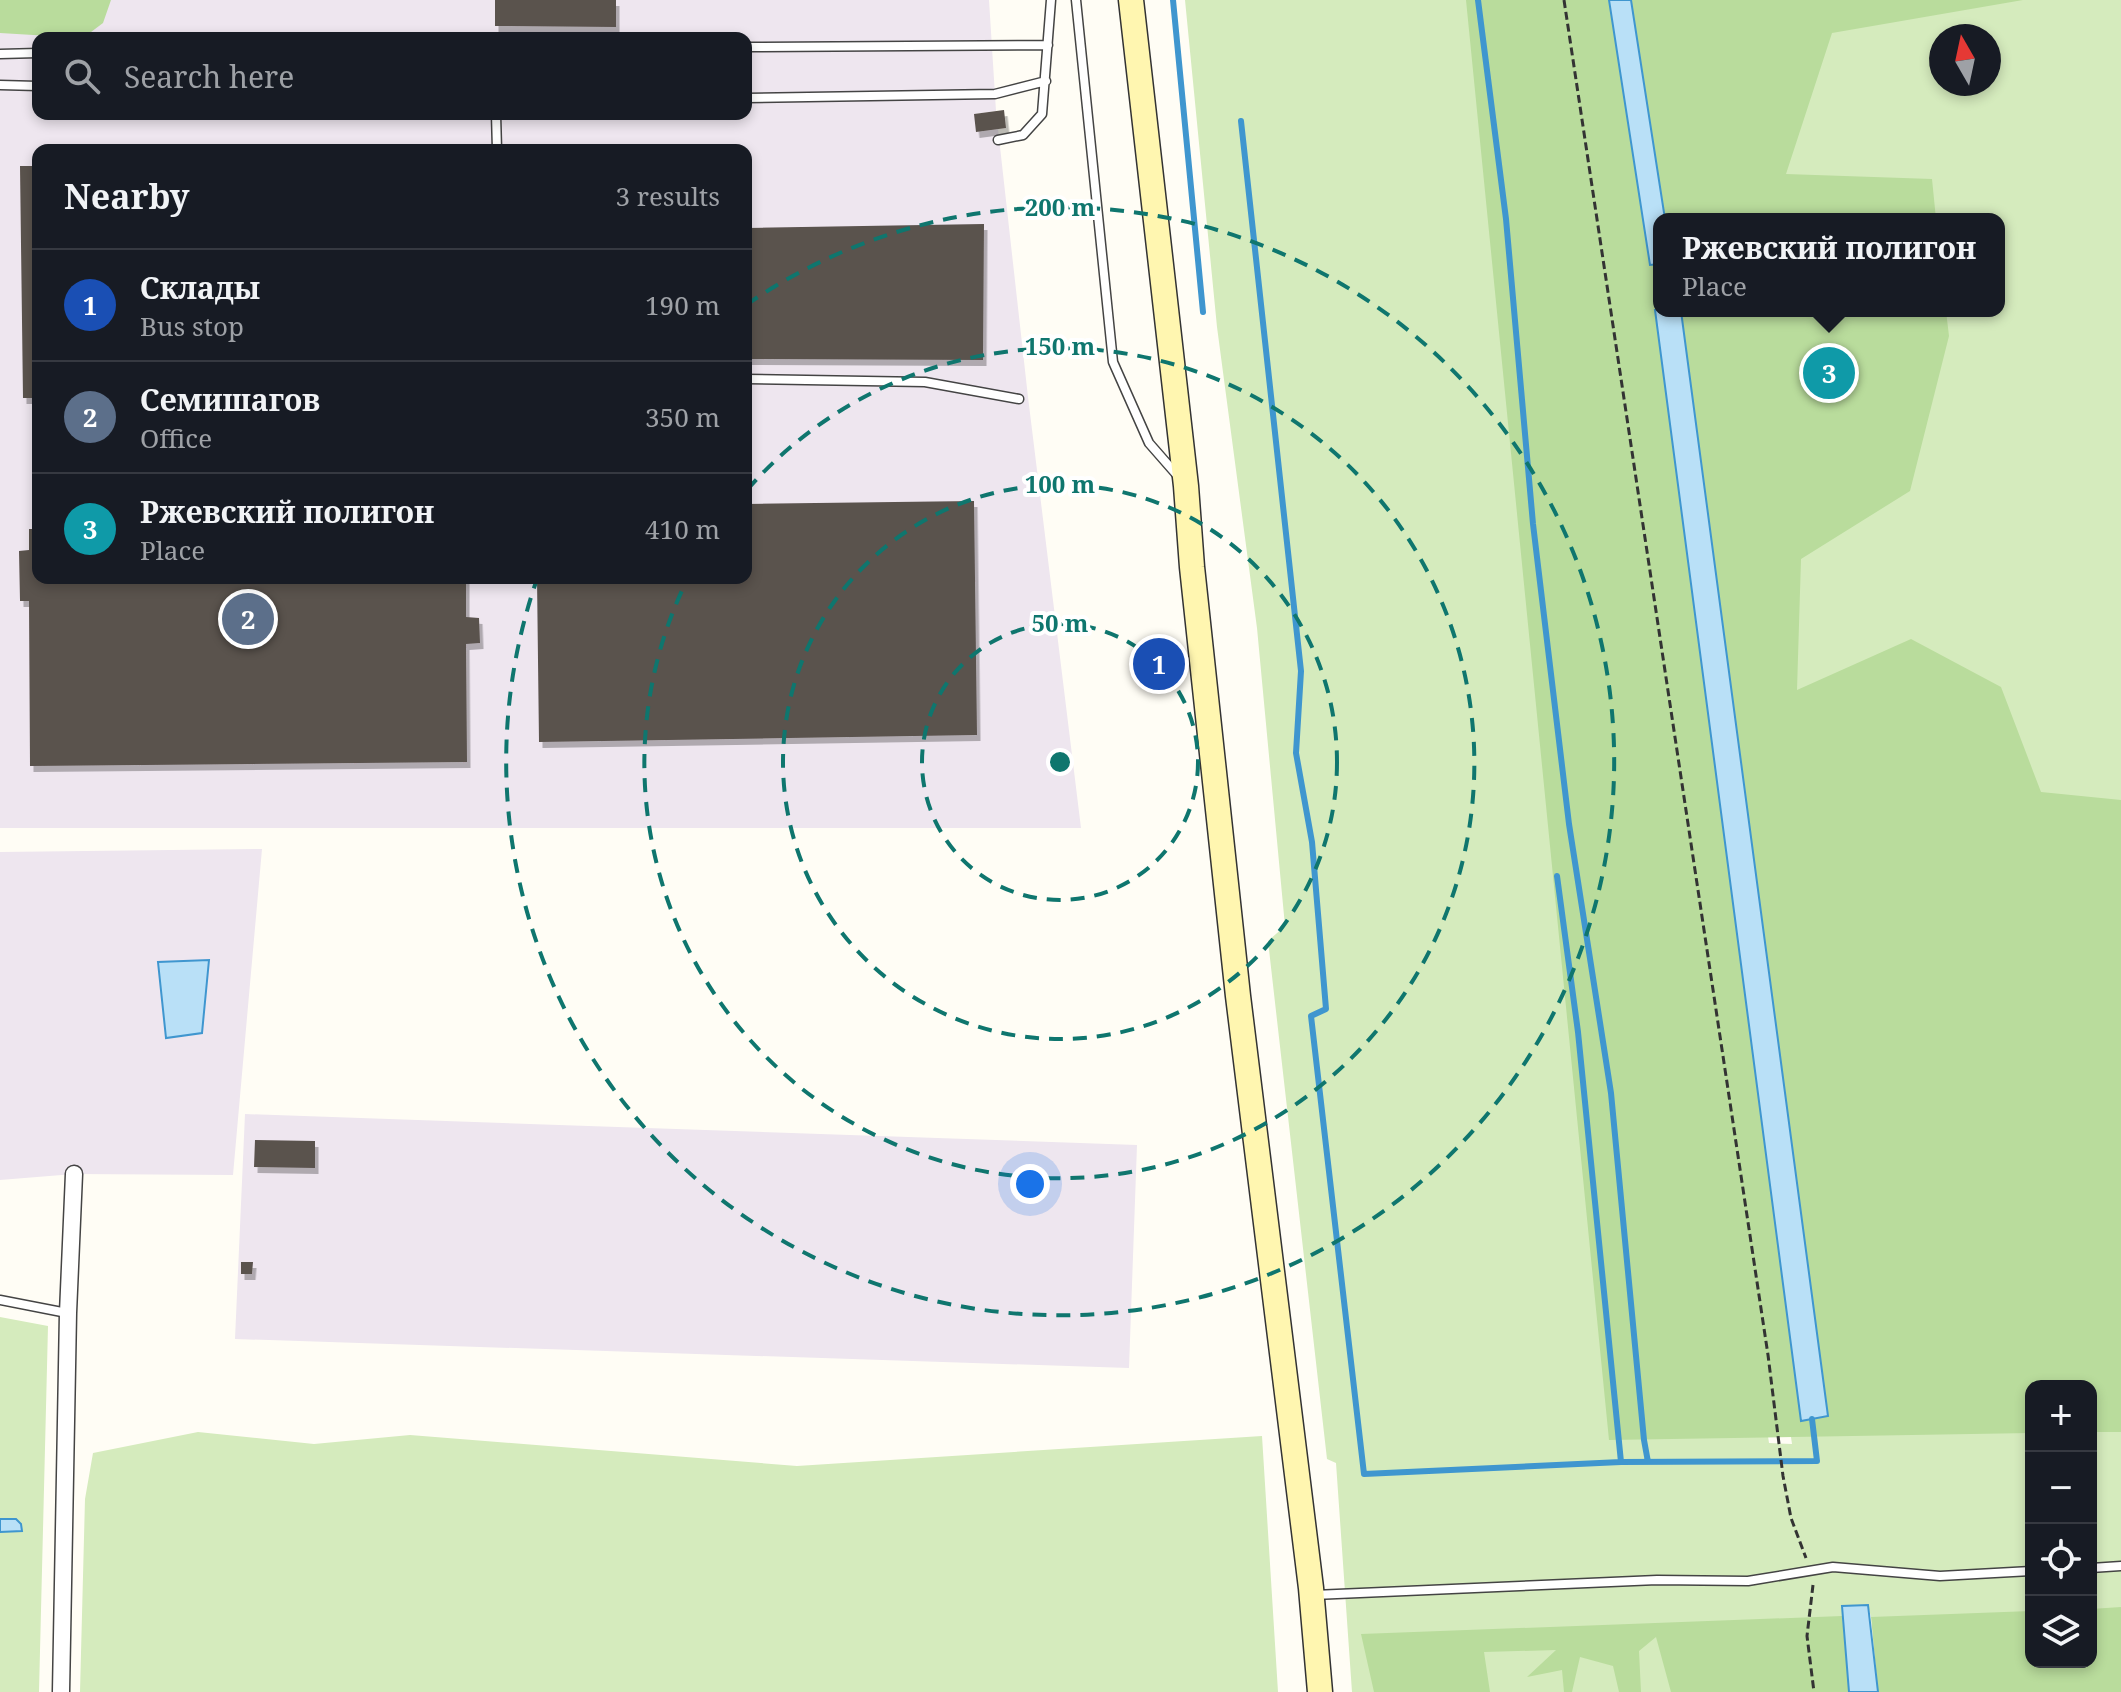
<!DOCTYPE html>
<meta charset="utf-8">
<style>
:root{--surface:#171b24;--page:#242831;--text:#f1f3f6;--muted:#9ea1a6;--line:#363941;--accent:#1a73e8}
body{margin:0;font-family:"Noto Serif",serif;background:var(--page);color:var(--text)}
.controls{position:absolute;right:24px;bottom:24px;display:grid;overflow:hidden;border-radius:16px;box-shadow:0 4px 12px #0003}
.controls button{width:72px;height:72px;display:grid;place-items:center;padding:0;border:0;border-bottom:2px solid var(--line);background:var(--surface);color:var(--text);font:40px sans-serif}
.compass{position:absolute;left:1929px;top:24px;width:72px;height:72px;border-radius:50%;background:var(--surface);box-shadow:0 4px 12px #0003;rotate:351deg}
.you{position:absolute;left:1030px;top:1184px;width:28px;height:28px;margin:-20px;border:6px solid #fff;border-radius:50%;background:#1a73e8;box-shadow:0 0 0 12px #1a73e833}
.badge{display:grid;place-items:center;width:52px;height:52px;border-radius:50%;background:var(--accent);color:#fff;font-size:26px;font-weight:700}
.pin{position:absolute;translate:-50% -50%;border:4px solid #fff;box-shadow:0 2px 8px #0006}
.popup{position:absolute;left:1653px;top:213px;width:352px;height:104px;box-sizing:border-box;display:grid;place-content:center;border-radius:16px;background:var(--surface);filter:drop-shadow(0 2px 6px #0005);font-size:26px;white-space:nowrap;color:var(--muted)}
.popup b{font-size:30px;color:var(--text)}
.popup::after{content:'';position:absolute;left:50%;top:100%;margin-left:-16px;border:16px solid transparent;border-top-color:var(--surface)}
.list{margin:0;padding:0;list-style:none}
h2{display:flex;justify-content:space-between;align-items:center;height:104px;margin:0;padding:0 32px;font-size:34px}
h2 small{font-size:26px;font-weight:400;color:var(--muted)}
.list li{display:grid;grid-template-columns:52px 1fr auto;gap:24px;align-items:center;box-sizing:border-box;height:112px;padding:0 32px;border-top:2px solid var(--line)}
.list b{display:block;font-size:30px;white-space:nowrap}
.list p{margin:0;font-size:26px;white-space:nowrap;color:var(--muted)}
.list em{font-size:26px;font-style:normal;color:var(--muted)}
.icon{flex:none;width:44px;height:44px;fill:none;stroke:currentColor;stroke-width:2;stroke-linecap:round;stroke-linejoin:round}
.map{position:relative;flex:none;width:2121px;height:1692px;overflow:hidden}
.search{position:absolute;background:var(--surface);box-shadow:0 4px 12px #0003;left:32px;top:32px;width:720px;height:88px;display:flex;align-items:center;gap:20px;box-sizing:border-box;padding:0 28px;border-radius:16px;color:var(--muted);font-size:30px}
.panel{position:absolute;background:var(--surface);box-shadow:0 4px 12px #0003;left:32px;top:144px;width:720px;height:440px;border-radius:16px}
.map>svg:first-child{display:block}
.industrial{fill:#eee6ef;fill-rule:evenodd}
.green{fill:#d5ebbd;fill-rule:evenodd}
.forest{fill:#b9dc9c}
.water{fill:#b9e0f7;stroke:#3f96cf;stroke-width:2}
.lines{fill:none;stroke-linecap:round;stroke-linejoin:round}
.stream{stroke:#3f96cf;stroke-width:6}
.building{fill:#5a524d;filter:url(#shadow)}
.service-casing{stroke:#444;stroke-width:11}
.minor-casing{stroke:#444;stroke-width:19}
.secondary-casing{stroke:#333;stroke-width:27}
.path{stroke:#333;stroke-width:3;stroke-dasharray:8 4;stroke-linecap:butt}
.service{stroke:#fff;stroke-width:8}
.minor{stroke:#fff;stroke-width:16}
.secondary{stroke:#fff6b0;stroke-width:24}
.ring{fill:none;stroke:#0f766e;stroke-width:4;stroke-dasharray:14 10}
.centre{fill:#0f766e;stroke:#fff;stroke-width:4}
.ring-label{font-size:24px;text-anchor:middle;font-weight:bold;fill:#0f766e;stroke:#fff;stroke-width:8;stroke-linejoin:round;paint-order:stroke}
</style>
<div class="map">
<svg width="2121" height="1692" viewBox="0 0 2121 1692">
<defs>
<filter id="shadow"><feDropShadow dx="3.5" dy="6" stdDeviation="0" flood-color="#0004"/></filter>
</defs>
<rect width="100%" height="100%" fill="#fffdf5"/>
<path class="industrial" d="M0 0H989L996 111 975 114 976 131 998 129 1028 397 1081 828H0ZM38 38H746V114H38ZM38 150H746V578H38Z
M262 849 233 1175 74 1174 0 1180V852Z
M245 1114 1137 1145 1129 1368 235 1339Z"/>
<path class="green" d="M1185 0H1555L1769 1443 1792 1444 1579 0H2121V1692L1871 1617 1868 1605 1842 1606 1849 1692H1352L1336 1463 1327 1459 1268 941 1285 926 1257 628 1217 327ZM1941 36H1989V84H1941ZM1659 219H1999V311H1659ZM2031 1386H2091V1662H2031Z
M0 1317 48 1326 39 1692H0Z
M198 1432 314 1444 410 1435 797 1466 1262 1436 1278 1692H80L85 1499 93 1453Z"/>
<path class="forest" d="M0 0H111L103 23 83 38 0 33Z
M1466 0H2023L1832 33 1786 174 1932 179 1936 219H1659V311H1946L1949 336 1910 491 1801 559 1797 690 1911 639 2001 687 2041 792 2121 800V1432H2091V1386H2031V1433L1609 1440Z
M2121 1607V1692H1878L1871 1617 2031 1611V1662H2091V1609Z
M1842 1616 1849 1692H1671L1656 1637 1639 1651 1641 1692H1619L1613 1666 1580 1657 1572 1692H1564L1562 1670 1527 1677 1556 1650 1484 1652 1490 1692H1374L1361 1634Z"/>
<path class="water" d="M1609 0H1631L1665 219H1659V264L1650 265Z
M1655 310 1681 311 1828 1416 1801 1421Z
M209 960 202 1033 166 1038 158 962Z
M0 1519H16L21 1524 22 1531 0 1532Z
M1868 1605 1878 1692H1849L1842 1606Z"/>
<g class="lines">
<path class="stream" d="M1173 0 1203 312
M1478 0 1506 219 1533 524 1569 824 1611 1093 1644 1440 1648 1462
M1241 121 1301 671 1296 753 1312 842 1326 1009 1311 1016 1364 1474 1621 1462 1817 1461 1812 1419
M1557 876 1578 1032 1621 1462"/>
</g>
<path class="building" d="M495 0H616V27L495 26Z
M1004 110 1006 128 976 132 974 114Z
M20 166H38V398H23Z
M984 224 983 360 746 359V228Z
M974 501 977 735 539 742 537 578H746V504Z
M29 529H38V578H466V617L479 618 480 643 466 644 467 762 30 766 29 601H20L19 551 29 550Z
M255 1140 315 1141V1168L254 1167Z
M241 1262H253L252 1274H241Z"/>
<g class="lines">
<g class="service-casing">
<path id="service" d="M1076 0 1113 362 1149 443 1177 475
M746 47 1048 45
M0 54 38 53
M0 85 38 86
M746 98 995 94 1046 81
M496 114 497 150
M998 140 1023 135 1042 114 1051 0
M746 379 925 382 1019 399
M0 1300 67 1313
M2091 1568 2121 1566
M1314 1595 1657 1580 1748 1581 1833 1567 1940 1576 2031 1571"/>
</g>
<g class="minor-casing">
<path id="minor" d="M61 1692 68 1313 74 1174"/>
</g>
<g class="secondary-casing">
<path id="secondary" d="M1131 0 1186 486 1192 567 1238 996 1311 1588 1320 1692"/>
</g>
<path class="path" d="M1564 0 1768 1355 1783 1476 1791 1518 1806 1558
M1813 1585 1807 1636 1814 1692"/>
<use href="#service" class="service"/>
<use href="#minor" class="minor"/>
<use href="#secondary" class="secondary"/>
</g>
<g class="ring">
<circle cx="1060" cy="762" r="138"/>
<circle cx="1060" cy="762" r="277"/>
<path d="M747 490A415 415 0 1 1 687 580"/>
<path d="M746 305A554 554 0 1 1 536 582"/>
</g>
<circle cx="1060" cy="762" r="12" class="centre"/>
<g class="ring-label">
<text x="1060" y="216">200 m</text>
<text x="1060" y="355">150 m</text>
<text x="1060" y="493">100 m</text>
<text x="1060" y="632">50 m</text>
</g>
</svg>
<div class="controls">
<button>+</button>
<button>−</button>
<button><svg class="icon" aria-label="locate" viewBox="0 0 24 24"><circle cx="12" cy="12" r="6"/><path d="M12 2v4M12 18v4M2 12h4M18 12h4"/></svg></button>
<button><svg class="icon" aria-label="layers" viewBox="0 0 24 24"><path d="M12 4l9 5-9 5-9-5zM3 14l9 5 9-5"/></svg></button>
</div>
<svg class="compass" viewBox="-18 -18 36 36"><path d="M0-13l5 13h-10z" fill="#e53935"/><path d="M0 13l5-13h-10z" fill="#9ea1a6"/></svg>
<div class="you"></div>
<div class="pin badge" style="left:1159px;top:664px;background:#1a4fb4">1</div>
<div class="pin badge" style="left:248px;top:619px;background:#5c6f8a">2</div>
<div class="pin badge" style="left:1829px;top:373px;background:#0f9aa8">3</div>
<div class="popup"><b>Ржевский полигон</b>Place</div>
<div class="search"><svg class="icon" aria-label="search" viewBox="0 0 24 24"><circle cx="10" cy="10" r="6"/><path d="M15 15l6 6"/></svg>Search here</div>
<section class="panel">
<h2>Nearby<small>3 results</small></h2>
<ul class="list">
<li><span class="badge" style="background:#1a4fb4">1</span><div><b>Склады</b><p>Bus stop</p></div><em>190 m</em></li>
<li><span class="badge" style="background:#5c6f8a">2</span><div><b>Семишагов</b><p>Office</p></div><em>350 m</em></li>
<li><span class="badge" style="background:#0f9aa8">3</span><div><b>Ржевский полигон</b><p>Place</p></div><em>410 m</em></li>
</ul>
</section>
</div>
